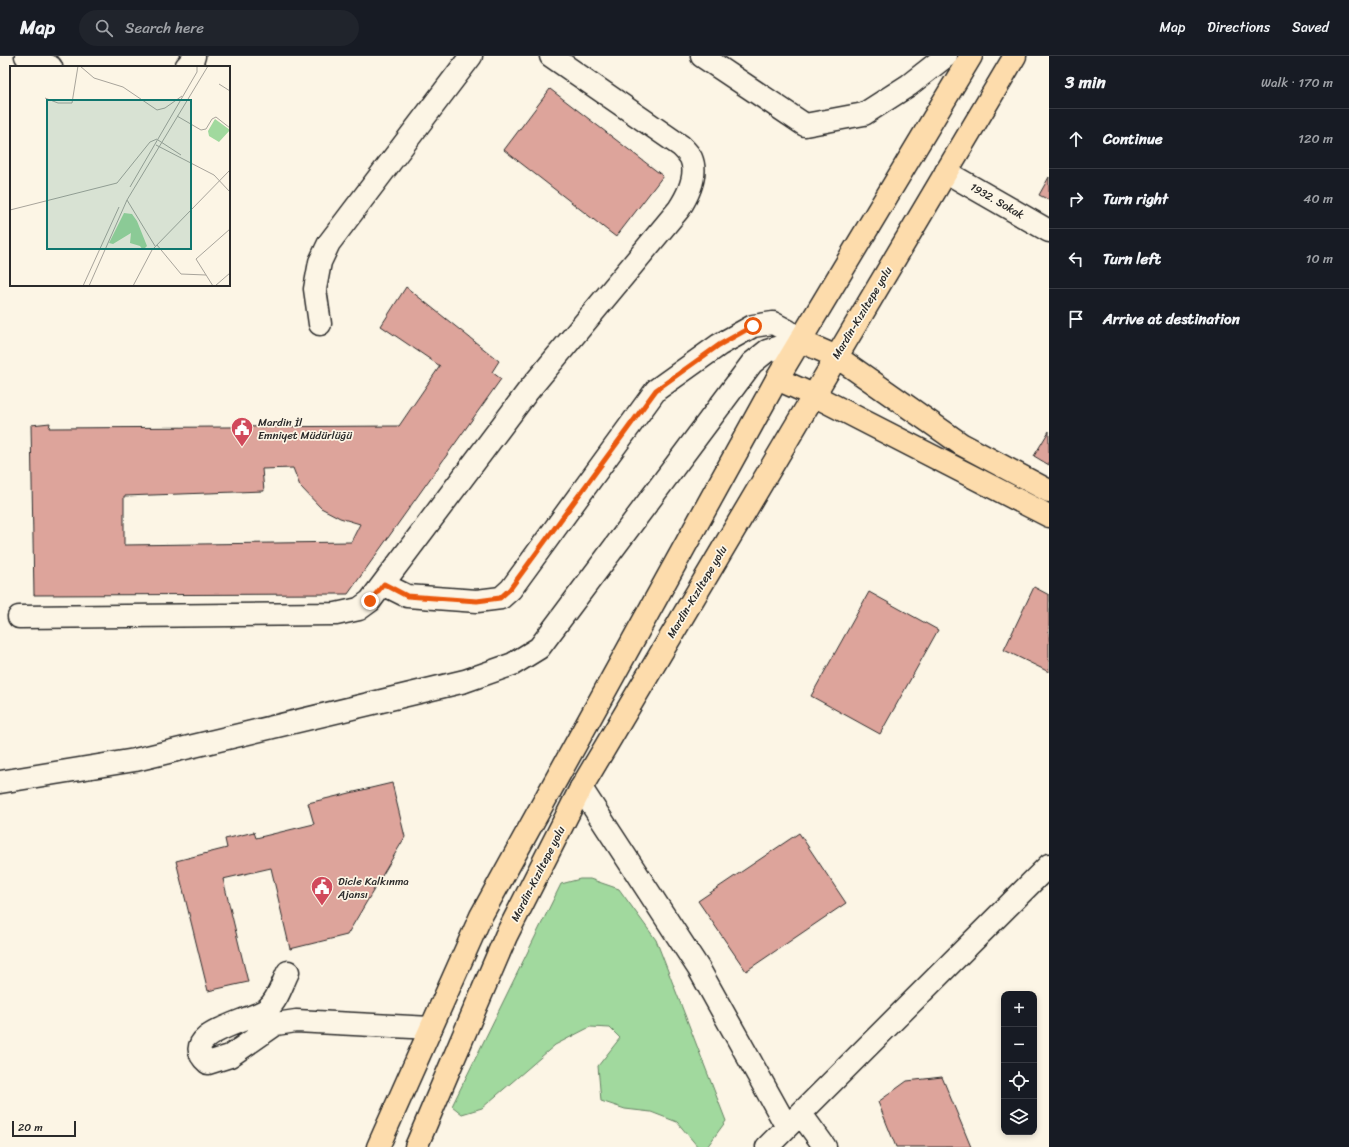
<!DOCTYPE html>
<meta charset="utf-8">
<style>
:root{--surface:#171b24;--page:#20242c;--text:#f1f3f6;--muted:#9ea1a6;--line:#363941}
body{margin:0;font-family:Sriracha,sans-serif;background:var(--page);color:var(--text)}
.controls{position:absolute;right:12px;bottom:12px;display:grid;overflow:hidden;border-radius:8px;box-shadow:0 2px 6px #0003}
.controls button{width:36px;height:36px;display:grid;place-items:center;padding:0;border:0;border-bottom:1px solid var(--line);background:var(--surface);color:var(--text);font:20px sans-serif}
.scale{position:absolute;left:12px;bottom:10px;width:64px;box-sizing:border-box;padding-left:4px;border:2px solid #2b2b2b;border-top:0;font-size:11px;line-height:14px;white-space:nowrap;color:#2b2b2b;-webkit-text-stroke:3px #fcf5e5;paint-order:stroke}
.stop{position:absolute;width:12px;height:12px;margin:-9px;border:3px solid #ea580c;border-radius:50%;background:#fff}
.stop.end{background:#ea580c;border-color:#fff;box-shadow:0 1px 4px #0008}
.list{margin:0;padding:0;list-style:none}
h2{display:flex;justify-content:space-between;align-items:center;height:52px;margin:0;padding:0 16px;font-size:17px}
h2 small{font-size:13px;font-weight:400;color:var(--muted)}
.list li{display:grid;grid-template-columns:26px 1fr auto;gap:12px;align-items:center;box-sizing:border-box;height:60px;padding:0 16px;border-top:1px solid var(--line)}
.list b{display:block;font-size:15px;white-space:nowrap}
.list em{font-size:13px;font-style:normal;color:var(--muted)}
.icon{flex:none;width:22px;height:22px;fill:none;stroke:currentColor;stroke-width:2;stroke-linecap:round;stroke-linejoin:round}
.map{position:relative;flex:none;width:1049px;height:1091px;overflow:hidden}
header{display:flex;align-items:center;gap:24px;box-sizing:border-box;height:56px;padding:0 20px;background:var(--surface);border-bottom:1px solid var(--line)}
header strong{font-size:19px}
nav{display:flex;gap:22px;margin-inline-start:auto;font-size:14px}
.search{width:280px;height:36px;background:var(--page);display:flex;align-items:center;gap:10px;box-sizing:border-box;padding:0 14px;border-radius:22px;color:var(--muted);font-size:15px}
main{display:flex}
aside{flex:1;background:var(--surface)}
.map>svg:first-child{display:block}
.green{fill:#a1d99e;stroke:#668264}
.building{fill:#dda49b;stroke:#2b2b2b;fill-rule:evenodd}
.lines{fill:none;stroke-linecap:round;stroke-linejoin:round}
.minor-casing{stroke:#2b2b2b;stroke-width:25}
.major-casing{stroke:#2b2b2b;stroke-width:25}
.highway-casing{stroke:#2b2b2b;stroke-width:25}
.minor{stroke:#fcf5e5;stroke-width:22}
.major{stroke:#fddcac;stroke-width:22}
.highway{stroke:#fddcac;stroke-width:22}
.route{stroke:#ea580c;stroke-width:5}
.labels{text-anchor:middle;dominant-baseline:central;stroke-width:3.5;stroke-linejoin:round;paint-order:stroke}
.street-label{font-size:11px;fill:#2b2b2b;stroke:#fcf5e5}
.poi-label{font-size:11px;fill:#2b2b2b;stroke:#fcf5e5;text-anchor:start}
.inset-road{fill:none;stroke:#a8a49b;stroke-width:1}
.view{fill:#0f766e;fill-opacity:0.15;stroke:#0f766e;stroke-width:2}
.inset-edge{fill:none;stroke:#2b2b2b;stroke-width:2}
</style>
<header>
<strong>Map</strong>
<div class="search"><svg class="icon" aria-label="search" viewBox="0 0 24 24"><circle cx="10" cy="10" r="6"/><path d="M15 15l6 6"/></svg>Search here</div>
<nav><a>Map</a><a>Directions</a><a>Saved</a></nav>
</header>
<main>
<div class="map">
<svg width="1049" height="1091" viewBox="0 0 1049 1091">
<rect width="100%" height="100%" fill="#fcf5e5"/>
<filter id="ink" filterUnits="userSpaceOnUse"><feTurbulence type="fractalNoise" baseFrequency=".025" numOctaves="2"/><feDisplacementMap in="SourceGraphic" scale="8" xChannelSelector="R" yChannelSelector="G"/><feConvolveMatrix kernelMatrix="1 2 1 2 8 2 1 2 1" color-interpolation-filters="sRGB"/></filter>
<g filter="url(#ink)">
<path class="green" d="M580 823H590L619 833 656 884 726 1065 707 1091H698L677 1066 651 1056 625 1053 601 1045 598 1010 620 982 610 972 590 971 555 989 482 1052 462 1058 452 1050 561 828Z"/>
<path class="building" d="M550 33 663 120 616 181 504 94Z
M1049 121V144L1039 139Z
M406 231 499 305 492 316 501 323 348 538 34 539 31 369 50 367 49 372 399 370 440 310 381 270ZM293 412 300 430 321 452 340 462 360 468 351 486 124 489V440L264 435 262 413Z
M1049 375V409L1034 400Z
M1034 531 1049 539V616L1004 594Z
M869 536 938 574 880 678 811 640Z
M392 727 405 781 347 879 290 893 271 812 223 823 248 926 208 935 176 805 227 792 225 783 254 776 256 782 314 768 308 747Z
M799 777 846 847 746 915 698 845Z
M942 1021 971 1091H896L878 1046 907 1025Z"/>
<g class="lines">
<g class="minor-casing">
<path id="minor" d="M26 0 51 11
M702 0 805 69 864 58 909 29 946 0
M186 11 193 3 194 0
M946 116 1049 175
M320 268 315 233 320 206 329 187 471 0
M383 528 407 540 477 545 501 542 511 533 656 334 719 289 753 270 773 267 788 275 800 285
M19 561 336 558 359 553 370 545 528 335 679 153C688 139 698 118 691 102 689 98 684 93 681 90L551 0
M0 726 135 704 465 625 513 608 539 592 752 307 767 295 800 285
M581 732 699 913 787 1071
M288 916C282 928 278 944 267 953 253 965 174 978 208 1007L230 1000 276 968 296 965 431 972
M801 1058 825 1091
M767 1091 1049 809"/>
</g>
<g class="major-casing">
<path id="major" d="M800 285 837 301 961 388 1049 435
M777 323 813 339 1049 460"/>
</g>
<g class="highway-casing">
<path id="highway" d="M378 1091 481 860 777 323 971 0
M416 1091 506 880 581 732 1015 0"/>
</g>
<use href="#minor" class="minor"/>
<use href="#major" class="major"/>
<use href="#highway" class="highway"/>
</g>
</g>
<g class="lines" filter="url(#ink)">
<path class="route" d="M370 545 384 528 407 540 477 545 500 542 510 533 656 334 719 289 753 270"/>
</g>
<defs>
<g id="civic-pin" transform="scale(1.15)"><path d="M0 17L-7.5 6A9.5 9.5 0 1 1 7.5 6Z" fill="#d1495b" stroke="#fcf5e5"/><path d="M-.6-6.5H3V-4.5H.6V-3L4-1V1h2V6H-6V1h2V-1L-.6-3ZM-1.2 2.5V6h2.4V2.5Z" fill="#fff"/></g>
</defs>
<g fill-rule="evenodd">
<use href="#civic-pin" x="242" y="372"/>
<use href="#civic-pin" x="322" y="831"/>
</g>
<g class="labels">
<g class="street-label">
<text transform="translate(997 145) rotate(30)">1932. Sokak</text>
<text transform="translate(862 257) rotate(-59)">Mardin-Kızıltepe yolu</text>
<text transform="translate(697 536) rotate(-59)">Mardin-Kızıltepe yolu</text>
<text transform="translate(538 818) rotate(-63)">Mardin-Kızıltepe yolu</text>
</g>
<g class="poi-label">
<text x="258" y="366">Mardin İl<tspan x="258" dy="13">Emniyet Müdürlüğü</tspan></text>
<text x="338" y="825">Dicle Kalkınma<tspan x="338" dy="13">Ajansı</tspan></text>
</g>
</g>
<g transform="translate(10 10)">
<rect width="220" height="220" fill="#fcf5e5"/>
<path d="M205 53 220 64 209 76 199 70 198 65ZM114 147 122 148 127 155 137 180 133 184 130 180 120 177 121 167 103 178 99 177Z" fill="#a1d99e"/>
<path class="inset-road" d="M70 0 84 12 113 21 147 44 155 42 172 30M209 18 220 25M35 32 48 37H62L68 0M167 50 191 64 196 63 202 53 206 51 220 62M148 74 171 89M146 79 204 109 220 126M120 121 187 6V0M117 134 145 180M0 144 107 117 140 76 147 73M147 179 171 208 196 209M73 220 109 141M79 220 117 134 198 0M123 220 142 184 220 104M203 220 186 193 220 163M205 220 220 207"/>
<path class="view" d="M37 34H181V183H37Z"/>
<rect width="220" height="220" class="inset-edge"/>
</g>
</svg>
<div class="controls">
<button>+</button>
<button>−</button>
<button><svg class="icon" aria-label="locate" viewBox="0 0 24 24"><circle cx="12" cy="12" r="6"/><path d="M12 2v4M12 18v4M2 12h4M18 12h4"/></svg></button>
<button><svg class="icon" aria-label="layers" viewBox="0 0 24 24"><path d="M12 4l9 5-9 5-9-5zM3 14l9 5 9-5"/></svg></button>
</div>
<div class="scale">20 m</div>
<div class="stop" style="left:753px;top:270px"></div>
<div class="stop end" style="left:370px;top:545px"></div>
</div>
<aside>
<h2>3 min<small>Walk · 170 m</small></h2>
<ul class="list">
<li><svg class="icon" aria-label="ahead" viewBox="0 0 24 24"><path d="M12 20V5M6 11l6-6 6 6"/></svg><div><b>Continue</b></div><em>120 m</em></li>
<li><svg class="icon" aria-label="right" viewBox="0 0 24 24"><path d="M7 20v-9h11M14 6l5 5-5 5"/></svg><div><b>Turn right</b></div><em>40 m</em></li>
<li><svg class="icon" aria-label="left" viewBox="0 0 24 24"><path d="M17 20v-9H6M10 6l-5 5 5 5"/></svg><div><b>Turn left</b></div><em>10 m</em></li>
<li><svg class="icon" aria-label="arrive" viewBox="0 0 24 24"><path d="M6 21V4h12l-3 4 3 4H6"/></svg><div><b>Arrive at destination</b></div></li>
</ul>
</aside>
</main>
